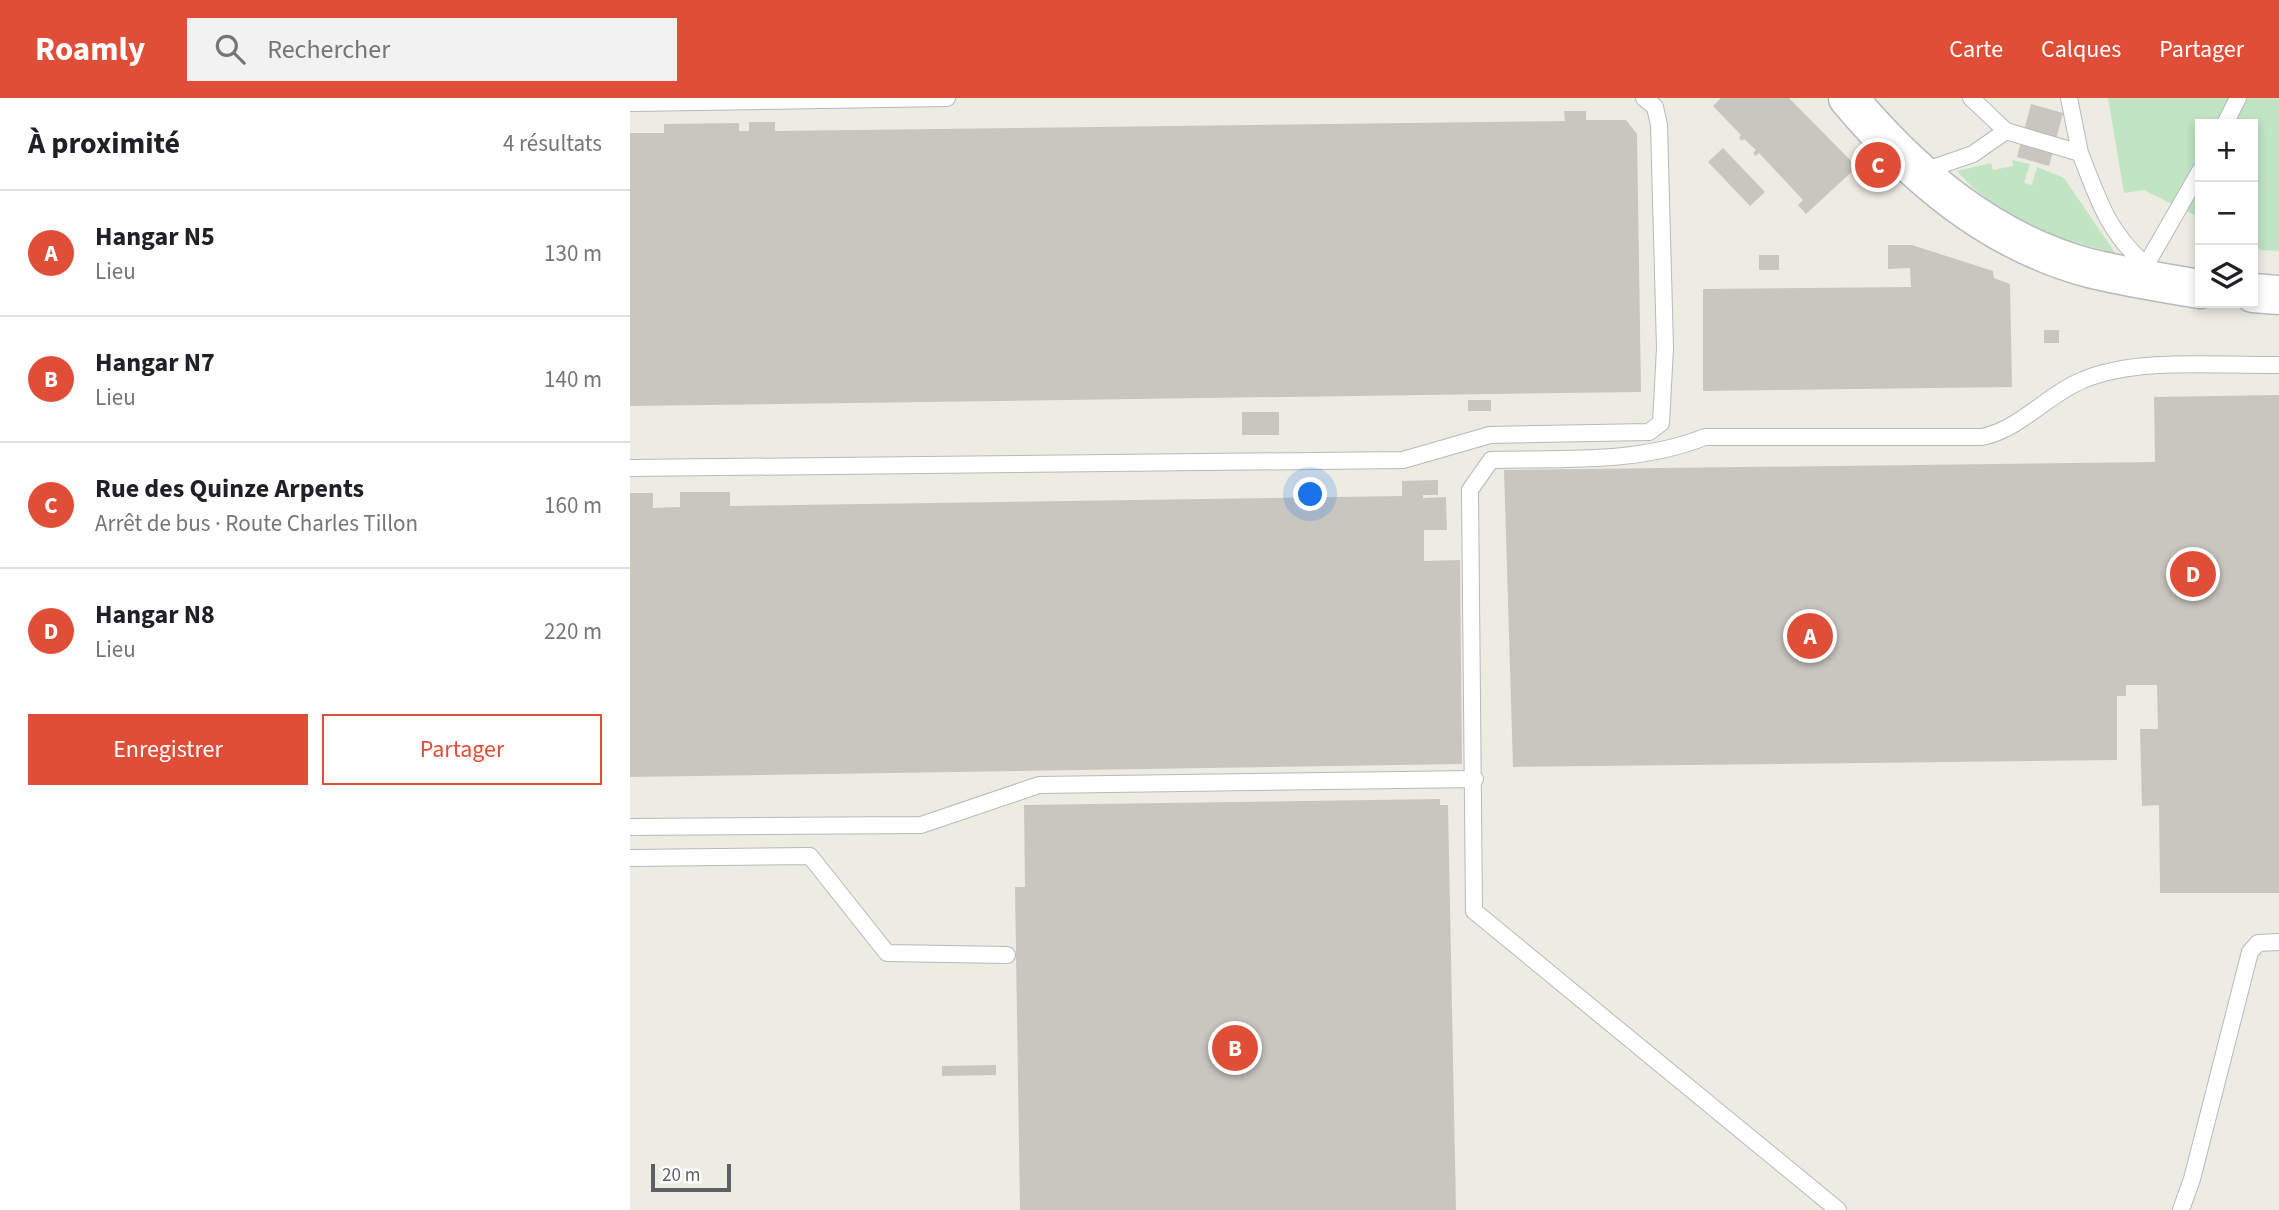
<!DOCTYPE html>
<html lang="fr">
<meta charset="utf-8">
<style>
:root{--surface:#fff;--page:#f2f2f2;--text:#202124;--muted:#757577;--line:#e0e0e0;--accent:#e04e37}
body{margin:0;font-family:"Source Sans 3",sans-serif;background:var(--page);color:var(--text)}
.controls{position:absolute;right:21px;top:21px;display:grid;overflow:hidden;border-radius:0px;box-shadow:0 4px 10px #0003}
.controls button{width:63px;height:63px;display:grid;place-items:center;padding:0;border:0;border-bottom:2px solid var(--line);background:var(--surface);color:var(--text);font:35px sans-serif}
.scale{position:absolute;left:21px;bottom:18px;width:80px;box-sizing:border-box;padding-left:7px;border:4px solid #5c5f63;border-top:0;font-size:19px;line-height:24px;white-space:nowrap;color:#5c5f63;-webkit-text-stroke:5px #fff;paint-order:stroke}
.you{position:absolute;left:681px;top:397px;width:24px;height:24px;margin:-18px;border:5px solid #fff;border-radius:50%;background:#1a73e8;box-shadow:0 0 0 10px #1a73e833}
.badge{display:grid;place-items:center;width:46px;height:46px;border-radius:50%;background:var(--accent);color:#fff;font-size:23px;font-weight:700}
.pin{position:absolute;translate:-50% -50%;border:4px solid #fff;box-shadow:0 2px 7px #0006}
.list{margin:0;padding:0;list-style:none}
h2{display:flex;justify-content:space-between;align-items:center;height:91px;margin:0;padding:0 28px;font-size:30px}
h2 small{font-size:23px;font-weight:400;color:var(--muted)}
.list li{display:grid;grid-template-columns:46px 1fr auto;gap:21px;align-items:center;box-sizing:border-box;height:126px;padding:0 28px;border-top:2px solid var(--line)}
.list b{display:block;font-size:26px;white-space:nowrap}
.list p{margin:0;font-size:23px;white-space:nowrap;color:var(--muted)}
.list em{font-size:23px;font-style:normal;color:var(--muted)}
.actions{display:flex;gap:14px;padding:21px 28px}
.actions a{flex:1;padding:16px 0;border:2px solid var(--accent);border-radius:0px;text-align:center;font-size:24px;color:var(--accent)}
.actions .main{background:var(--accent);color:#fff}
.icon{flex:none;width:38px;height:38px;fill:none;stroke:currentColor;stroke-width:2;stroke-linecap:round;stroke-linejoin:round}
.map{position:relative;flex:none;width:1649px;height:1112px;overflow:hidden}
header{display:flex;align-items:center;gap:42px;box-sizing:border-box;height:98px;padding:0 35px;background:var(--accent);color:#fff}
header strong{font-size:33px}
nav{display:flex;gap:38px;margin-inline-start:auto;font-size:24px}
.search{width:490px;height:63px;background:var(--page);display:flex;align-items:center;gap:18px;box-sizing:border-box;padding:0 24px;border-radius:0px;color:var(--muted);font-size:26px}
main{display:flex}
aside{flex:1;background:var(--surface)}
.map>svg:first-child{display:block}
.green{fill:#c1e4c3}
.building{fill:#c9c6c0}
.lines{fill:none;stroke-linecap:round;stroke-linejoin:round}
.service-casing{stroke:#b6b9bd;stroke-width:18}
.secondary-casing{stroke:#b7b9bf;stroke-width:41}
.service{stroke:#fff;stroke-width:16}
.secondary{stroke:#fff;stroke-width:38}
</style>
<header>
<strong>Roamly</strong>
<div class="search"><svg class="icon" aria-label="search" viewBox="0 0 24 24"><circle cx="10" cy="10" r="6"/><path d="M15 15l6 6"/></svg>Rechercher</div>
<nav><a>Carte</a><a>Calques</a><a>Partager</a></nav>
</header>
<main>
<aside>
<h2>À proximité<small>4 résultats</small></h2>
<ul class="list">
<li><span class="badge">A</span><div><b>Hangar N5</b><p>Lieu</p></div><em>130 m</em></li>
<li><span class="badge">B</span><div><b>Hangar N7</b><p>Lieu</p></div><em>140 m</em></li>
<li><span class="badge">C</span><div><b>Rue des Quinze Arpents</b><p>Arrêt de bus · Route Charles Tillon</p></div><em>160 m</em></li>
<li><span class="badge">D</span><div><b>Hangar N8</b><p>Lieu</p></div><em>220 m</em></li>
</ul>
<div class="actions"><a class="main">Enregistrer</a><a>Partager</a></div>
</aside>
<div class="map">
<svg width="1649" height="1112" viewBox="0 0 1649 1112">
<rect width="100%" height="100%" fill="#edece3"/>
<path class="green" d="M1478 0H1649V153L1631 152 1623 148V26H1570V120L1514 92 1494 95Z
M1382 62 1400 66 1394 85 1402 87 1407 69 1434 80 1486 156C1422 138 1373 125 1327 73L1361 65 1363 72 1383 68Z"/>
<path class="building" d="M1091 0H1159L1227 69 1176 116 1168 107 1173 102 1129 55 1126 58 1123 55 1126 52 1114 41 1112 43 1109 40 1111 37 1083 8Z
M1401 6 1433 15 1419 68 1387 59Z
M934 13H956V22H996L1007 36 1011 294 0 308V35H34V26L109 25V33H119V24H145V33L935 23Z
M1093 50 1135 94 1120 108 1078 64Z
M1258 147H1282L1363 173 1364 180 1380 186 1382 289 1073 293V191L1281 189 1280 170 1258 171Z
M1129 157H1149V172H1129Z
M1414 232H1429V245H1414Z
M1649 297V795H1530L1529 707 1512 708 1510 631H1528L1527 587H1496V598H1487V662L883 669 874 372 1525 364 1524 299Z
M838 302H861V313H838Z
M612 314H649V337H612Z
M808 382V397H793V400L816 399 817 432H794V463L830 462 832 666 0 679V395H23V410L50 409V394H100V408L772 398V383Z
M810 701V707H818L826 1112H390L385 789H395L394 707Z
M366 967V977L312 978V968Z"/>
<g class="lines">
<g class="service-casing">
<path id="service" d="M1341 0 1376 33 1450 55C1468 100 1477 134 1516 167
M1439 0 1450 55
M0 5 317 0
M1595 26 1608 0
M1291 74 1343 56 1376 33
M1514 175 1516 167 1570 73
M0 370 773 362 860 337 1019 334 1031 325 1035 250 1029 27 1025 9 1014 0
M0 729 291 727 409 687 845 681
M0 760 180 758 257 855 377 857
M1208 1112 844 813 840 392 861 362C933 360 1007 366 1075 339H1352C1389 332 1418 296 1453 282 1507 259 1590 268 1649 267
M1551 1112 1562 1081 1620 854 1628 845 1649 844"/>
</g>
<g class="secondary-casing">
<path id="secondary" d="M1218 0C1283 77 1359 143 1459 170 1496 179 1533 185 1570 191
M1623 195 1649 197"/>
</g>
<use href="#service" class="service"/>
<use href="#secondary" class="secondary"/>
</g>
</svg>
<div class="controls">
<button>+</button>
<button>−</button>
<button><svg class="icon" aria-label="layers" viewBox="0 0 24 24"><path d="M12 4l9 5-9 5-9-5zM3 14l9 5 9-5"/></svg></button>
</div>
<div class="scale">20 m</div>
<div class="you"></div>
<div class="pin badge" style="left:1180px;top:538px">A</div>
<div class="pin badge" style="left:605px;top:950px">B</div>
<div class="pin badge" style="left:1248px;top:67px">C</div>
<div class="pin badge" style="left:1563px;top:476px">D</div>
</div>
</main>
